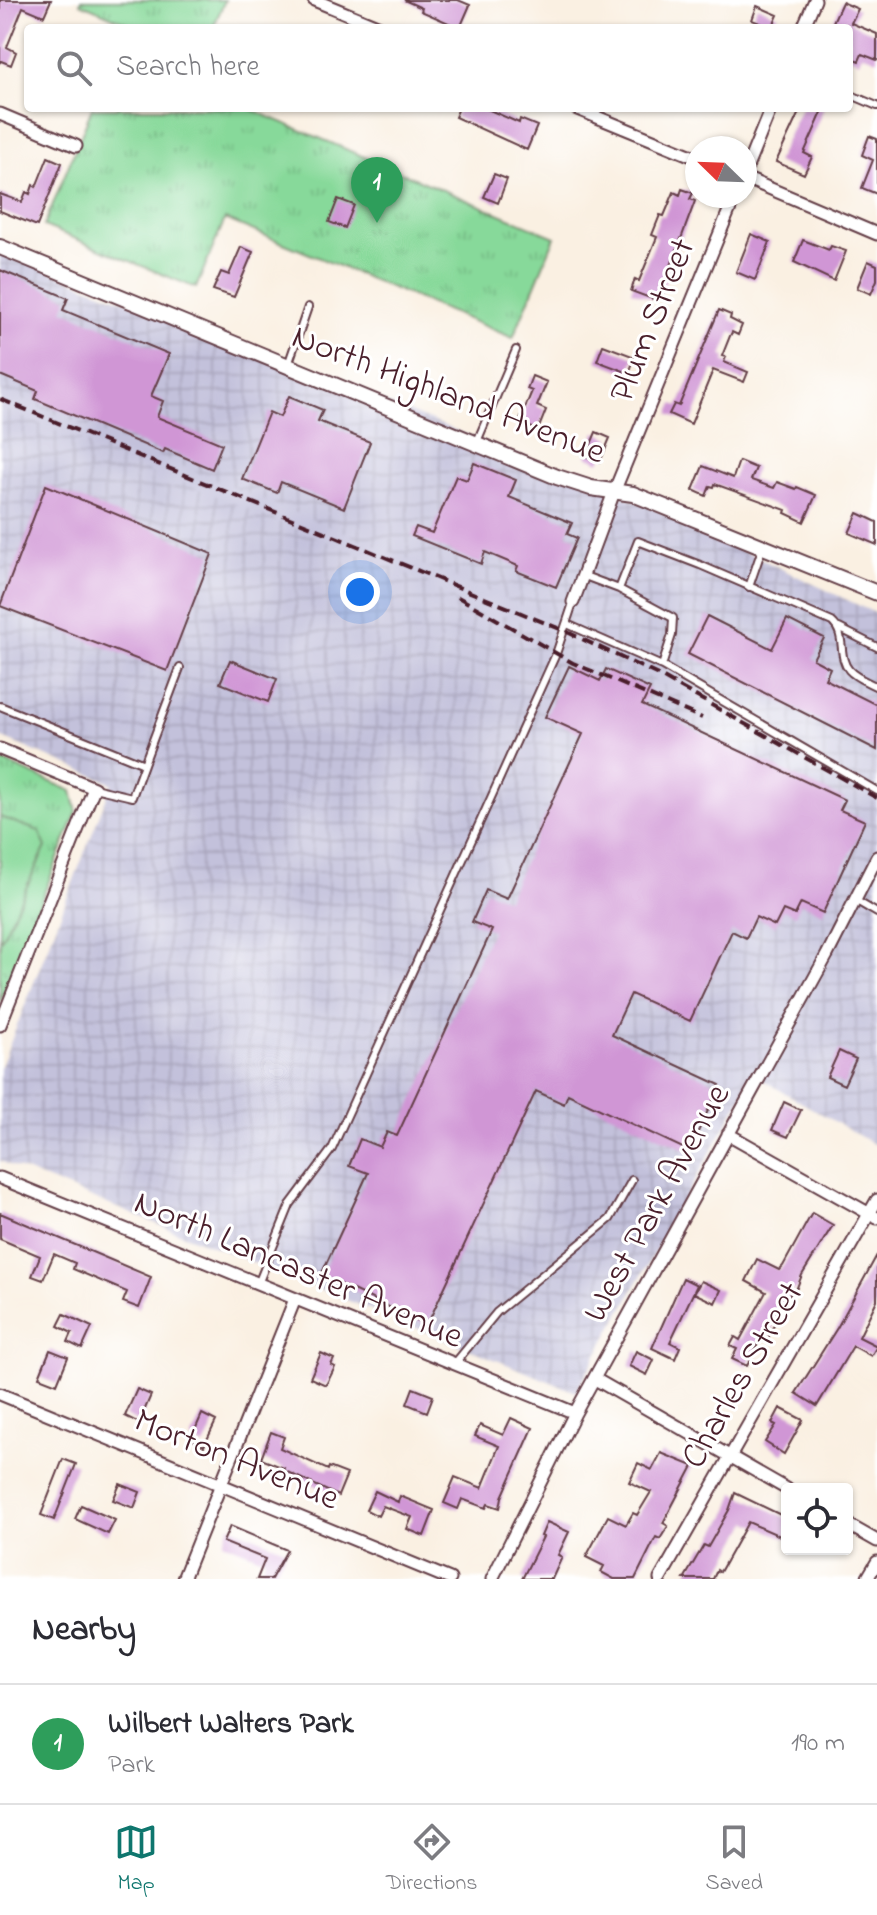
<!DOCTYPE html>
<style>
:root{--surface:#fff;--page:#f7f7f7;--text:#2b2b33;--muted:#7c7c81;--line:#e1e1e2;--accent:#0f766e}
body{margin:0;font-family:"Indie Flower",sans-serif;background:var(--page);color:var(--text)}
.controls{position:absolute;right:24px;bottom:24px;display:grid;overflow:hidden;border-radius:8px;box-shadow:0 2px 6px #0004}
.controls button{width:72px;height:72px;display:grid;place-items:center;padding:0;border:0;border-bottom:2px solid var(--line);background:var(--surface);color:var(--text);font:40px sans-serif}
.compass{position:absolute;left:685px;top:136px;width:72px;height:72px;border-radius:50%;background:var(--surface);box-shadow:0 2px 6px #0004;rotate:293deg}
.you{position:absolute;left:360px;top:592px;width:28px;height:28px;margin:-20px;border:6px solid #fff;border-radius:50%;background:#1a73e8;box-shadow:0 0 0 12px #1a73e833}
.badge{display:grid;place-items:center;width:52px;height:52px;border-radius:50%;background:var(--accent);color:#fff;font-size:26px;font-weight:700}
.pin{position:absolute;translate:-50% -66px;filter:drop-shadow(0 2px 4px #0008)}
.pin::after{content:'';position:absolute;top:42px;width:28px;height:24px;background:inherit;clip-path:polygon(0 0,100% 0,50% 100%)}
.list{margin:0;padding:0;list-style:none}
h2{display:flex;justify-content:space-between;align-items:center;height:104px;margin:0;padding:0 32px;font-size:34px}
h2 small{font-size:26px;font-weight:400;color:var(--muted)}
.list li{display:grid;grid-template-columns:52px 1fr auto;gap:24px;align-items:center;box-sizing:border-box;height:120px;padding:0 32px;border-top:2px solid var(--line)}
.list b{display:block;font-size:30px;white-space:nowrap}
.list p{margin:0;font-size:26px;white-space:nowrap;color:var(--muted)}
.list em{font-size:26px;font-style:normal;color:var(--muted)}
.icon{flex:none;width:44px;height:44px;fill:none;stroke:currentColor;stroke-width:2;stroke-linecap:round;stroke-linejoin:round}
.map{position:relative;flex:none;width:877px;height:1579px;overflow:hidden}
.search{position:absolute;background:var(--surface);box-shadow:0 2px 6px #0004;left:24px;right:24px;top:24px;height:88px;display:flex;align-items:center;gap:20px;box-sizing:border-box;padding:0 28px;border-radius:8px;color:var(--muted);font-size:30px}
.sheet{height:224px;background:var(--surface)}
nav{display:flex;justify-content:space-around;align-items:center;box-sizing:border-box;height:112px;border-top:2px solid var(--line);background:var(--surface);font-size:22px;color:var(--muted)}
nav a{display:grid;justify-items:center;gap:4px}
nav .on{color:var(--accent)}
.map>svg:first-child{display:block}
.industrial{fill:url(#industrial-grid)}
.railway{fill:#c3c1db}
.grass{fill:url(#grass-tufts);stroke:#687c62;stroke-width:2}
.garden{fill:#87d99a;stroke:#687c62;stroke-width:2}
.building{fill:#d096d5}
.lines{fill:none;stroke-linecap:round;stroke-linejoin:round}
.service-casing{stroke:#643e46;stroke-width:10}
.minor-casing{stroke:#643e46;stroke-width:15}
.tertiary-casing{stroke:#643e46;stroke-width:18}
.service{stroke:#fff;stroke-width:6}
.minor{stroke:#fff;stroke-width:11}
.tertiary{stroke:#fff;stroke-width:14}
.rail{stroke:#4a1f2b;stroke-width:4;stroke-dasharray:12 6;stroke-linecap:butt}
.labels{text-anchor:middle;dominant-baseline:central;stroke-width:6;stroke-linejoin:round;paint-order:stroke}
.street-label{font-size:36px;fill:#4a1f2b;stroke:#fff}
</style>
<div class="map">
<svg width="877" height="1579" viewBox="0 0 877 1579">
<defs>
<pattern id="industrial-grid" width="8" height="8" patternUnits="userSpaceOnUse" patternTransform="scale(2)"><rect width="8" height="8" fill="#c3c1db"/><path d="M0 4h8M4 0v8" fill="none" stroke="#a9a5bc"/></pattern>
<pattern id="grass-tufts" width="24" height="20" patternUnits="userSpaceOnUse" patternTransform="scale(2)"><rect width="24" height="20" fill="#87d99a"/><path d="M3 7l-1-3M5 7V3M7 7l1-3M15 17l-1-3M17 17v-4M19 17l1-3" fill="none" stroke="#76ba85"/></pattern>
</defs>
<rect width="100%" height="100%" fill="#fff"/>
<filter id="ink" filterUnits="userSpaceOnUse"><feTurbulence type="fractalNoise" baseFrequency=".0125" numOctaves="2"/><feDisplacementMap in="SourceGraphic" scale="16" xChannelSelector="R" yChannelSelector="G"/><feConvolveMatrix kernelMatrix="1 2 1 2 8 2 1 2 1" color-interpolation-filters="sRGB"/></filter>
<filter id="wash" filterUnits="userSpaceOnUse"><feTurbulence type="fractalNoise" baseFrequency=".006" numOctaves="4" result="noise"/><feDisplacementMap in="SourceGraphic" scale="32" xChannelSelector="R" yChannelSelector="G"/><feGaussianBlur stdDeviation="1.8" result="paint"/><feColorMatrix in="noise" values="0 0 0 0 0 0 0 0 0 0 0 0 0 0 0 0 0 1.4 0 .05"/><feComposite in="paint" operator="in"/></filter>
<g filter="url(#wash)">
<rect width="100%" height="100%" fill="#faf0e2"/>
<path class="industrial" d="M0 252 646 505 877 614V1146L754 1075 576 1392 0 1161V1069L112 783 0 737Z"/>
<path class="railway" d="M0 391 556 620 657 667 728 706 877 794V804L743 727 619 661 503 615 497 626 420 579 181 482 171 489 138 463 0 408Z"/>
<path class="grass" d="M81 0H225L213 28H126L127 23 80 3Z
M92 108H248L555 237 513 338 225 219 196 288 44 226Z
M0 760 72 791 77 812 0 1002Z"/>
<path class="garden" d="M0 817 39 831 46 847 0 942Z"/>
<g id="blocks">
<path class="building" d="M0 0H51L44 16 23 7 7 47 16 52 11 65 1 61 0 62Z
M404 0H458L470 5 460 28 421 11 422 8Z
M842 2 858 9 851 23 877 34V60L862 54 859 61 849 57V28L833 22Z
M757 6 778 15 772 28 752 20Z
M459 108H485L519 123 520 119 537 126 527 150 455 117Z
M801 108H824L804 153 812 157 804 174 776 162Z
M869 136 877 139V194L862 188 873 160 862 155Z
M48 157 62 163 37 226 0 211V194L22 202 26 192 30 194 33 185 36 187Z
M494 174 507 179 498 203 484 197Z
M682 189 693 193 690 199 695 201 658 301 631 291 635 279 639 281 657 237 652 235 660 215 664 216 674 192 680 195Z
M338 199 354 205 345 228 329 222Z
M751 234 770 242 755 280 736 272Z
M803 240 829 250 831 246 846 251 834 281 794 262Z
M241 247 253 252 234 297 213 290 221 272 229 275Z
M868 261 877 265V280L871 294 857 288Z
M0 270 68 298 63 310 169 354 151 396 163 401 157 417 222 444 212 469 165 449 163 453 35 399 38 391 0 375Z
M719 310 731 315 730 319 742 325 738 335 732 332 730 336 722 356 726 357 724 362 748 372 744 382 713 370 691 424 669 414 674 404 679 406Z
M603 345 635 357 629 373 597 361Z
M532 376 547 382 537 406 546 410 538 430 519 423 532 391 527 389Z
M289 396 323 410 318 421 370 442 344 508 281 482 277 493 242 479 269 412 280 417Z
M596 432 610 438 600 462 586 456Z
M739 461 756 468 751 480 774 488 777 482 796 489 797 487 816 495 804 522 785 513 786 510 715 484 714 487 710 486 706 496 693 490 703 466 733 478Z
M474 463 516 480 509 497 572 523 567 534 577 538 556 587 516 571 518 566 485 552 481 564 412 536 416 527 432 533 456 476 467 480Z
M46 485 212 554 167 671 0 606Z
M858 513 877 522V545L849 533Z
M707 616 772 649 787 619 824 638 813 659 830 668 825 679 877 705V750L688 654Z
M230 660 277 679 268 702 220 683Z
M569 666 600 681 606 669 650 689 642 705 845 800 840 810 865 821 823 913 801 903 795 915 783 910 775 926 756 917 746 938 732 931 690 1021 631 994 612 1035 720 1085 689 1151 568 1094 564 1104 536 1091 427 1325 321 1275 368 1173 349 1166 360 1139 380 1147 387 1132 397 1136 492 930 472 922 486 890 507 899 583 734 545 717Z
M839 1051 856 1059 844 1085 827 1077Z
M784 1102 801 1110 788 1137 772 1130Z
M0 1213 151 1277 139 1308 123 1302 127 1292 73 1269 75 1263 54 1254 43 1280 32 1276 40 1256 0 1239Z
M812 1213 833 1225 802 1275 796 1290 793 1289 778 1315 767 1341 761 1338 747 1366 732 1359 737 1349 730 1346 735 1337 740 1340 766 1292 746 1281 757 1259 779 1270 783 1266Z
M877 1255V1300L859 1337 877 1346 871 1356 853 1346 817 1406 796 1393 837 1328Z
M683 1278 697 1285 670 1342 680 1347 675 1359 652 1348Z
M701 1281 721 1290 715 1303 694 1293Z
M64 1314 92 1327 82 1349 68 1342 72 1333 58 1326Z
M50 1350 68 1357 57 1384 39 1377Z
M636 1351 654 1360 647 1375 629 1366Z
M321 1353 334 1359 331 1365 335 1367 326 1385 310 1378Z
M413 1388 433 1396 427 1412 407 1404Z
M137 1389 151 1395 139 1423 125 1416Z
M780 1408 803 1420 784 1454 765 1442 776 1425 772 1423Z
M202 1414 216 1421 204 1446 191 1439Z
M511 1418 533 1428 502 1497 500 1508 488 1504 486 1508 462 1499 458 1509 444 1503 455 1477 482 1488 499 1446 475 1436 480 1425 503 1435Z
M271 1432 284 1437 280 1448 328 1470 329 1467 347 1474 338 1496 283 1470 284 1468 261 1459Z
M661 1453 693 1466 663 1523 668 1526 660 1539 656 1537 635 1579H614L601 1572 604 1566 586 1557 608 1516 626 1525 633 1513 637 1515 651 1492 629 1482 638 1463 652 1470Z
M63 1459 76 1464 54 1520 41 1515Z
M120 1484 140 1492 134 1508 113 1500Z
M375 1491 398 1502 400 1496 434 1510 424 1536 407 1529 412 1517 383 1506 378 1516 366 1510Z
M735 1493 787 1518V1539L748 1522 720 1572 717 1570 713 1579H684L704 1545 708 1547 729 1510Z
M81 1505 115 1520 108 1534 75 1519Z
M547 1522 569 1532 558 1555 562 1557 552 1579H522L543 1537 541 1536Z
M230 1526 287 1550 271 1579H257L265 1559 223 1542Z"/>
</g>
</g>
<g filter="url(#ink)">
<use href="#blocks" fill-opacity="0" stroke="#643e46" stroke-width="2"/>
<g class="lines">
<g class="service-casing">
<path id="service" d="M849 94 877 106
M288 365 308 307
M476 444 516 350
M582 575 619 589 638 541 700 565 832 622C847 635 837 656 849 670 856 678 868 682 877 687
M749 587 762 549
M567 624 662 666 672 635 673 618 619 589
M839 628 877 647
M662 666 877 791
M0 706 144 764 132 797 94 788
M144 764 180 668
M855 900 877 913
M258 1284 290 1205 332 1149 556 654 573 603
M455 1363 497 1312 610 1219 632 1180"/>
</g>
<g class="minor-casing">
<path id="minor" d="M314 0 382 28
M803 28 815 0
M575 108 697 158
M0 114 76 146
M745 172 771 108
M745 178 877 234
M573 602 614 492 735 196
M0 749 94 788 0 1025
M728 1134 877 1218
M0 1178 575 1413
M595 1379 787 1489
M0 1394 450 1579
M847 1524 877 1541
M183 1579 295 1299
M492 1579 575 1413 827 955 877 857
M660 1579 877 1200
M867 1579 877 1562"/>
</g>
<g class="tertiary-casing">
<path id="tertiary" d="M0 247 557 477 591 488 633 494 877 593"/>
</g>
<use href="#service" class="service"/>
<use href="#minor" class="minor"/>
<use href="#tertiary" class="tertiary"/>
<path class="rail" d="M0 399 565 631 658 675 877 798
M458 597 573 663 702 718"/>
</g>
</g>
<g class="labels">
<g class="street-label">
<text transform="translate(654 321) rotate(-68)">Plum Street</text>
<text transform="translate(448 396) rotate(21)">North Highland Avenue</text>
<text transform="translate(658 1204) rotate(-61)">West Park Avenue</text>
<text transform="translate(298 1271) rotate(23)">North Lancaster Avenue</text>
<text transform="translate(744 1376) rotate(-60)">Charles Street</text>
<text transform="translate(236 1461) rotate(22)">Morton Avenue</text>
</g>
</g>
</svg>
<div class="controls">
<button><svg class="icon" aria-label="locate" viewBox="0 0 24 24"><circle cx="12" cy="12" r="6"/><path d="M12 2v4M12 18v4M2 12h4M18 12h4"/></svg></button>
</div>
<svg class="compass" viewBox="-18 -18 36 36"><path d="M0-13l5 13h-10z" fill="#e53935"/><path d="M0 13l5-13h-10z" fill="#7c7c81"/></svg>
<div class="you"></div>
<div class="pin badge" style="left:377px;top:223px;background:#2e9e5b">1</div>
<div class="search"><svg class="icon" aria-label="search" viewBox="0 0 24 24"><circle cx="10" cy="10" r="6"/><path d="M15 15l6 6"/></svg>Search here</div>
</div>
<section class="sheet">
<h2>Nearby<small></small></h2>
<ul class="list">
<li><span class="badge" style="background:#2e9e5b">1</span><div><b>Wilbert Walters Park</b><p>Park</p></div><em>190 m</em></li>
</ul>
</section>
<nav>
<a class="on"><svg class="icon" aria-label="map" viewBox="0 0 24 24"><path d="M3 6l6-2 6 2 6-2v14l-6 2-6-2-6 2zM9 4v14M15 6v14"/></svg>Map</a>
<a><svg class="icon" aria-label="directions" viewBox="0 0 24 24"><path d="M12 3l9 9-9 9-9-9zM9 14v-3h6M13 9l2 2-2 2"/></svg>Directions</a>
<a><svg class="icon" aria-label="saved" viewBox="0 0 24 24"><path d="M7 4h10v16l-5-4-5 4z"/></svg>Saved</a>
</nav>
